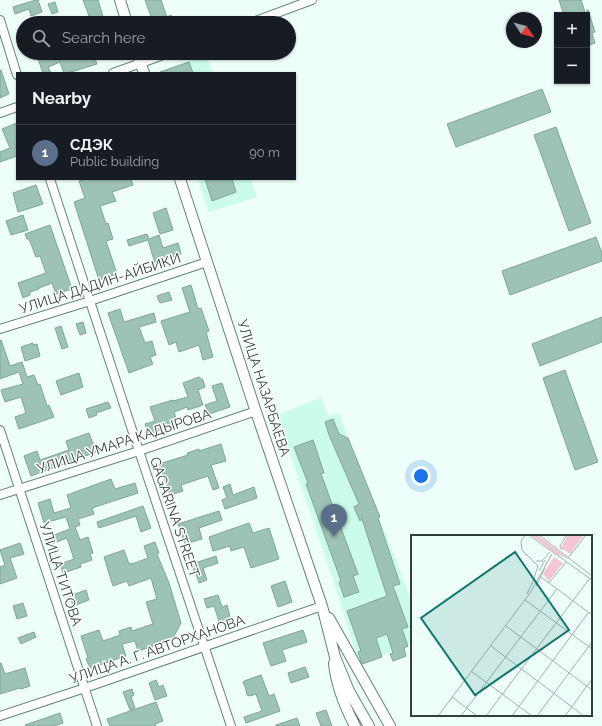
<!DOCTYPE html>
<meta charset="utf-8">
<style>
:root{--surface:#171b24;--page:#242831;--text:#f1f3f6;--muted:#9ea1a6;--line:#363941;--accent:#d193b1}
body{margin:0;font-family:Raleway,sans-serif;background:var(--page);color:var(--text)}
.controls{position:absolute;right:12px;top:12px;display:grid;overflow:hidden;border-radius:0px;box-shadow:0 1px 3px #0004}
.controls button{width:36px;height:36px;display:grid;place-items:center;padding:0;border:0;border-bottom:1px solid var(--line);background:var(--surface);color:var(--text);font:20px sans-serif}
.compass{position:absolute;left:506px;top:12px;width:36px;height:36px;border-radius:50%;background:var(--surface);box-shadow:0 1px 3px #0004;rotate:125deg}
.you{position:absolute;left:421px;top:476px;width:14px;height:14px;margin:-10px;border:3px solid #fff;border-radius:50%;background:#1a73e8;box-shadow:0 0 0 6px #1a73e833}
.badge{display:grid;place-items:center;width:26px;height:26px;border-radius:50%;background:var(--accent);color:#fff;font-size:13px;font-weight:700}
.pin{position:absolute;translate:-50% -33px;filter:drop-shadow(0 1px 2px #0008)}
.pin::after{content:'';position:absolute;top:21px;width:14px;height:12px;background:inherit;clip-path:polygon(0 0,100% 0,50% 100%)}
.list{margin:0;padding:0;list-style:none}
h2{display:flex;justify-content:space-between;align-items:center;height:52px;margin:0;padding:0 16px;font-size:17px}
h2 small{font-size:13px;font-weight:400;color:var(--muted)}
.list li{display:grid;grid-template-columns:26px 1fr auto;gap:12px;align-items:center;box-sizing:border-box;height:56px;padding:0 16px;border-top:1px solid var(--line)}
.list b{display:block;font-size:15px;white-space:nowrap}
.list p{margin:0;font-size:13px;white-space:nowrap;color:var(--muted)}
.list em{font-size:13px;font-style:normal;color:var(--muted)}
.icon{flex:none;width:22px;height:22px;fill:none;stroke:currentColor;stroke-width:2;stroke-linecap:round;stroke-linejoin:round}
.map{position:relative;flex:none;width:602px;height:726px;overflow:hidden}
.search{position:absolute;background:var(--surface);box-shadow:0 1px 3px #0004;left:16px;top:16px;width:280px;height:44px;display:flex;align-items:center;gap:10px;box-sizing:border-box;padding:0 14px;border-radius:22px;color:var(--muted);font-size:15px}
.panel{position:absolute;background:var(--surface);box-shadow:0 1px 3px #0004;left:16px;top:72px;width:280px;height:108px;border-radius:0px}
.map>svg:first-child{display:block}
.built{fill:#cafbeb}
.building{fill:#9dc3b7;stroke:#80a599}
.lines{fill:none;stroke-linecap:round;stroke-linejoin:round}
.minor-casing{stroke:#608479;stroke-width:10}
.major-casing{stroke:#608479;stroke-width:12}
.minor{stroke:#fff;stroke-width:8}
.major{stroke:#fff;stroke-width:10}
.labels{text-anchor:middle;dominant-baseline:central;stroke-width:3;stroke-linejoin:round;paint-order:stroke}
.street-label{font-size:14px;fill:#30403b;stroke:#fff}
.inset-road{fill:none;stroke:#a2b2ac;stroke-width:1}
.view{fill:#0f766e;fill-opacity:0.15;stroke:#0f766e;stroke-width:2}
.inset-edge{fill:none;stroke:#30403b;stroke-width:2}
</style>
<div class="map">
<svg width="602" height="726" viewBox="0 0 602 726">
<rect width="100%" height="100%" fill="#eefef8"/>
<path class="built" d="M206 55 213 73H162L161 71Z
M198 179H251L257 197 209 212Z
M321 398 328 416 339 413 348 438 412 601V642L360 666 334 582 277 415Z"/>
<path class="building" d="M36 0H38L42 12 31 16 29 9 15 14 13 7Z
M83 0H98L105 23H71V22L89 16Z
M145 0H161L167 17 171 15 174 23H152V22H153Z
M559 0H581L586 15H564Z
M55 2 58 12 52 14 48 4Z
M587 10H588L595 32 592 33 595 43 587 46Z
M36 53H93L97 64 68 73H64L60 62 48 67 51 73H43Z
M189 62 193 73H160V72Z
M0 70H1L9 94 0 98Z
M542 89 551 112 456 147 447 124Z
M17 123V156L0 162V152L10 148 2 129Z
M556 127 591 223 569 231 534 135Z
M86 179H131L133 185 112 192 116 201 100 206 106 224 108 223 113 239 106 241 117 274 99 280 74 202 85 198 79 181Z
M205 179H232L236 192 212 201Z
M36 185 43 204 18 212 13 193Z
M166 208 173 230 160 234 153 213Z
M23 215 28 230 11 235 6 221Z
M50 225 72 289 56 294 52 283 39 288V289L30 292V295L23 298 18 283 46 273 40 256 36 257 29 239H27L25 234Z
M147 234 149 239 159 235 163 248 178 243 181 254 155 263 148 240 129 246 127 240Z
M596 237 602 253V261L510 295 502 271Z
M191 285 198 309 201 308 209 331 206 332 213 357 203 360 199 345 179 352 176 342 169 345 161 321 190 312 182 288Z
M169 292 172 300 160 303 157 296Z
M120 309 124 322 154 313 156 322 139 327 145 343 152 341 156 355 150 357 153 364 129 373 108 313Z
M602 317V342L540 366 532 344Z
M83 322 86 333 80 335 76 324Z
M61 326 68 347 62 349 55 328Z
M1 340 10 366 22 362 27 377 34 375 38 385 40 384 47 406 49 405 54 417 19 429 15 417 26 413 21 397 5 402 1 390 23 384 19 372 0 379V341Z
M33 343V345L37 344 40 356 25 361 21 347Z
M565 370 598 462 575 470 543 378Z
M79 373 83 387 61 395 56 381Z
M199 377 203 380 205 387 198 390 203 405 188 410 187 407 174 412 178 424 149 434 145 424 155 421 150 407 173 400V401L188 397 183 383Z
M222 383 230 407 209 414 205 405 217 401 212 386Z
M108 402 111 408 96 413 97 415 89 418 86 409Z
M333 419 339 434 348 438 380 517 378 518 400 584 393 586 408 627 402 629 408 646 404 648 406 656 393 661 390 654 393 653 387 634 376 638 382 657 362 664 358 652 361 651 347 611 387 596 362 519 360 521 354 507 359 504 329 435 325 422Z
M89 433 96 452 31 476 24 456 37 451 40 460 69 450 66 441Z
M313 440 324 473 321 474 358 574 353 576 359 592 344 597 339 582 341 581 306 484 308 483 294 447Z
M221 444 226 461 211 465 219 488 213 490 208 476 181 485 183 491 170 495 159 464 188 455 187 453 199 449V451Z
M111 479 115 489 135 483 138 493 92 508 94 514 78 519 80 525 75 527 80 540 88 537 93 553 90 554 92 560 80 564 81 567 63 573 60 564 74 559 67 538 51 544 49 537 70 529 66 517 44 523 38 503 50 499 54 513 71 508 67 495Z
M230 484 233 495 254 487 257 498 225 509 222 500 227 498 223 487Z
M143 506 151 528 141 532 136 516 99 528 97 522Z
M219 511 222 520 199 528 202 539 185 544 178 524Z
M249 523 253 533 269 528 279 559 251 568 244 547 231 551 230 546 213 551 209 537Z
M155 542 159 553 157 554 169 583 181 623 172 640 138 651 135 641 122 644 126 656 90 668 86 659 88 658 81 636 99 630 103 641 120 635 119 631 131 627 132 631 153 624 146 602 157 599 151 578 129 586 127 581 113 586 104 557 124 550 129 564 135 563 148 558 144 546Z
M20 543 24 554 10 558 17 578 0 584V567L5 565 0 550Z
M216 556 218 563 203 568 207 580 199 583 195 571H194L192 564Z
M285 581 292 602 278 607 271 586Z
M86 590 89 600 73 606 70 596Z
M218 595 222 607 227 605 231 621 220 624 214 606 207 608 204 599Z
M23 603 27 616 17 619 13 606Z
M303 630 307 642 282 650 286 661 271 666 263 643Z
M34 632 36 637 21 644 18 638Z
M0 663H1L5 674 25 668 30 686 21 689 20 688 0 694Z
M305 667 309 677 291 683 288 673Z
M261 675 269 696 274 694 280 711 246 723 244 717 262 711 256 694 250 696 247 695 245 686 243 683 244 681Z
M156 680 159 687 163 685 167 696 155 700 149 683Z
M132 689 134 695 131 697 135 708 130 710 123 692Z
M156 702 163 721 155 724 156 726H110L107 719Z
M326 710 332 726H321L316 713Z
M60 713 63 723 54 726H26L25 725Z
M297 718 300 726H276V725Z"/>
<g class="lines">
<g class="minor-casing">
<path id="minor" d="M0 20 17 75
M250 23 312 0
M113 73 169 53
M0 113 17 107
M50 179 139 451 231 726
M0 329 90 301 207 262
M0 430 97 726
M0 495 139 451 256 411
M0 716 85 688 322 606"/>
</g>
<g class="major-casing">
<path id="major" d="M120 0 127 23
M137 53 144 73
M180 179 254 406 322 606 335 657 349 691 369 726
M329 618C349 654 370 690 390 726
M334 663C336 685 345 707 355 726"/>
</g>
<use href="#minor" class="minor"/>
<use href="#major" class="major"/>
</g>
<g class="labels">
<g class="street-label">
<text transform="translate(100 283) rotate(-18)">УЛИЦА ДАДИН-АЙБИКИ</text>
<text transform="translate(264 388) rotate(72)">УЛИЦА НАЗАРБАЕВА</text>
<text transform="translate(124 441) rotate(-18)">УЛИЦА УМАРА КАДЫРОВА</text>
<text transform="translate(175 517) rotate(71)">GAGARINA STREET</text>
<text transform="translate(61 574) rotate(72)">УЛИЦА ТИТОВА</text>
<text transform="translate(157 649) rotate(-19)">УЛИЦА А. Г. АВТОРХАНОВА</text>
</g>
</g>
<g transform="translate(411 535)">
<rect width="181" height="181" fill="#eefef8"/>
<path d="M120 0H126L158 24 147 20ZM157 0H173L159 19 150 13ZM143 22 152 28 138 46 132 39Z" fill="#f4c5d2"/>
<path class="inset-road" d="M114 0 110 6 111 15 127 31 121 49M118 0 181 45M128 0 181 41M151 15 149 11 156 0M157 23 175 0M125 26H131L139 17M128 36 134 25M130 42 181 80M138 48 155 27M125 51 134 33M116 59 121 48M114 65 181 114M95 91 181 155M80 111 173 181M60 136 121 181M41 162 66 181M27 181 119 58 141 19M50 181 146 54M75 181 179 43M101 181 177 78M126 181 181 107M154 181 181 144"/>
<path class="view" d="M104 17 158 95 64 160 10 83Z"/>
<rect width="181" height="181" class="inset-edge"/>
</g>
</svg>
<div class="controls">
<button>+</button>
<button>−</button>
</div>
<svg class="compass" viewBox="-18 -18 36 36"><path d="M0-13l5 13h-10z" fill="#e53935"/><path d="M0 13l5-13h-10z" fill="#9ea1a6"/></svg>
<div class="you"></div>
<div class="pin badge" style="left:334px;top:537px;background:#5c6f8a">1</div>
<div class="search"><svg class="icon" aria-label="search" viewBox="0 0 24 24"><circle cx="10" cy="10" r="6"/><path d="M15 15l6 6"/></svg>Search here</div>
<section class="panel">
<h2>Nearby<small></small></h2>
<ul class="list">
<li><span class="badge" style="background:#5c6f8a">1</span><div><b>СДЭК</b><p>Public building</p></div><em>90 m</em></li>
</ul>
</section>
</div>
